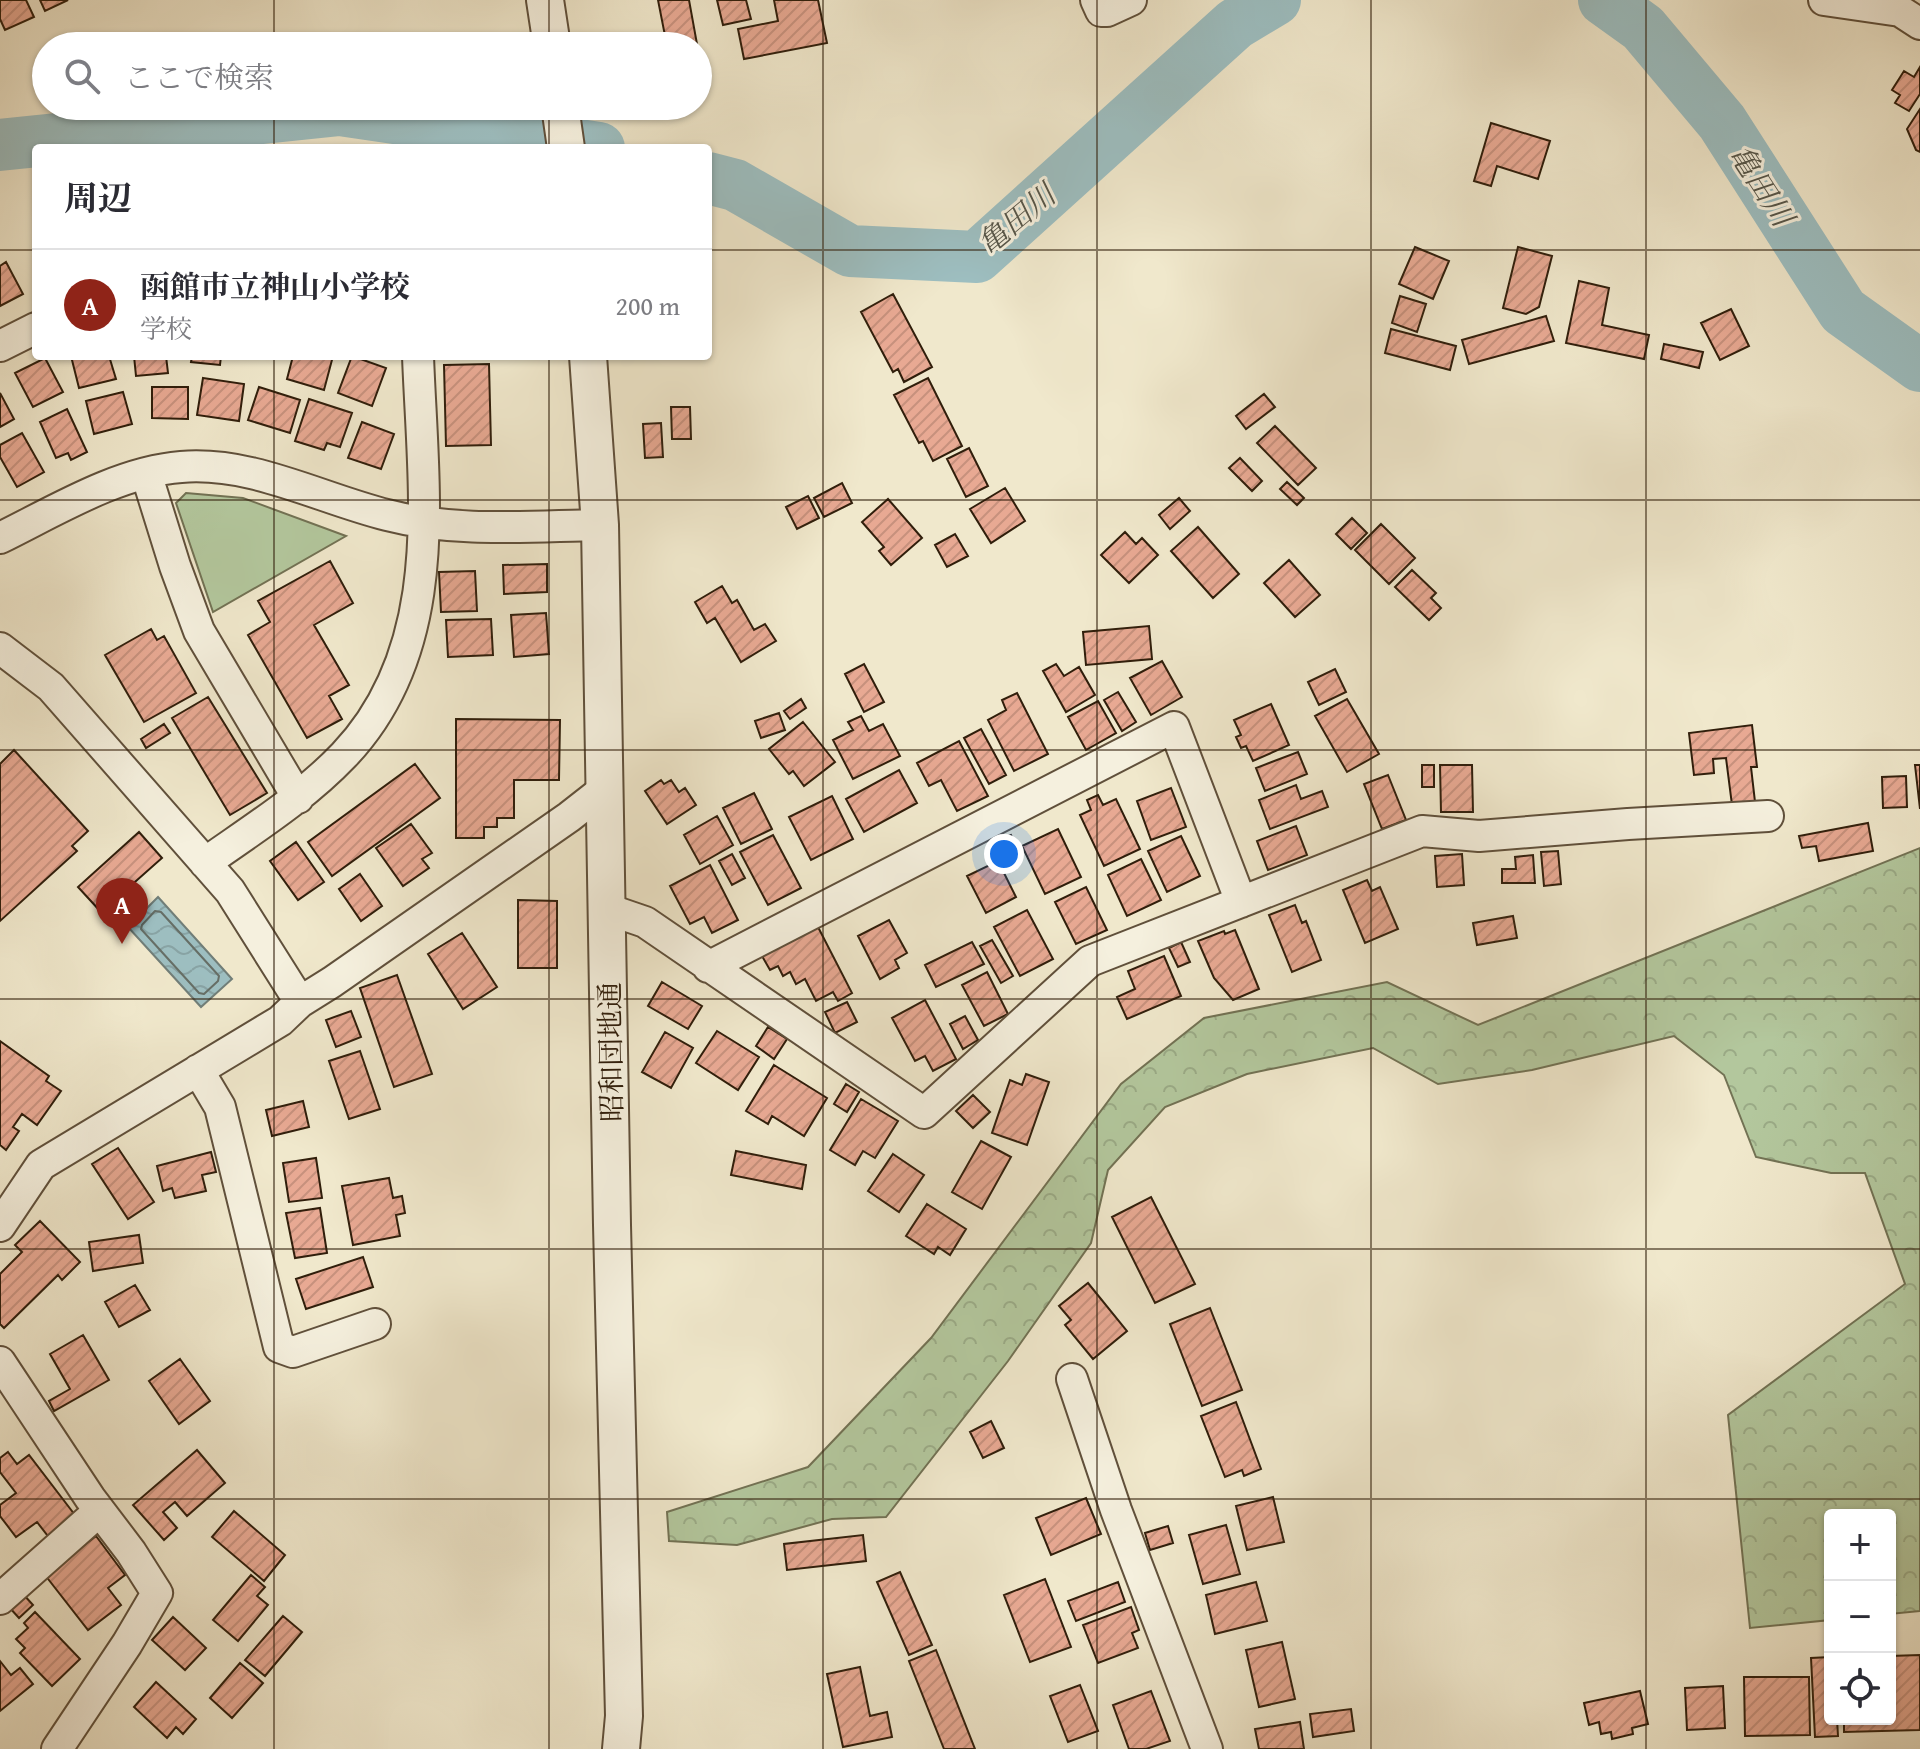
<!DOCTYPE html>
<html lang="ja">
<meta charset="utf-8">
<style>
:root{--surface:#fff;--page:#f7f7f7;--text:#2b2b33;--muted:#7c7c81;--line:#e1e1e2;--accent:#8f2418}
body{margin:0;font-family:"Gentium Book Plus","Noto Serif JP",serif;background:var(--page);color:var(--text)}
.controls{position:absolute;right:24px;bottom:24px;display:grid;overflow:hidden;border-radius:8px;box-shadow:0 2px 6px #0004}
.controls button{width:72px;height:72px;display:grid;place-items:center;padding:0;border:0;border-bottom:2px solid var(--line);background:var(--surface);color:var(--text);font:40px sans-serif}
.you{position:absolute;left:1004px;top:854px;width:28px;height:28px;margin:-20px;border:6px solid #fff;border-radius:50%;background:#1a73e8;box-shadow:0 0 0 12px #1a73e833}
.badge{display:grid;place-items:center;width:52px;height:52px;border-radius:50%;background:var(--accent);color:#fff;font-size:26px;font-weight:700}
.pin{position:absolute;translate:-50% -66px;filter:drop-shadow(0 2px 4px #0008)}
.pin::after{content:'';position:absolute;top:42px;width:28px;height:24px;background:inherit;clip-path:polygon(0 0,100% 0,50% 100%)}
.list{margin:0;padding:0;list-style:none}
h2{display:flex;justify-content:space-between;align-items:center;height:104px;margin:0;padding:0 32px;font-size:34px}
h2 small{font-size:26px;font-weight:400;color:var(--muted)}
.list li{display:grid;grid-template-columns:52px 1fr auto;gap:24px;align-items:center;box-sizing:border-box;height:112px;padding:0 32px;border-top:2px solid var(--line)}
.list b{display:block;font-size:30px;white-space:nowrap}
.list p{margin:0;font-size:26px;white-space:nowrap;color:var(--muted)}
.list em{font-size:26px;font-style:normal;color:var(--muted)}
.icon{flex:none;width:44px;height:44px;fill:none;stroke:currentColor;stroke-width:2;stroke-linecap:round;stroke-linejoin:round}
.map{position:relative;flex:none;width:1920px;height:1749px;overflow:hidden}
.search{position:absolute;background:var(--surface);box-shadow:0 2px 6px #0004;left:32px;top:32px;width:680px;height:88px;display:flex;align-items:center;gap:20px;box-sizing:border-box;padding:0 28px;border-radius:44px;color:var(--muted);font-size:30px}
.panel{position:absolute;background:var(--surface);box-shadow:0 2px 6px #0004;left:32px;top:144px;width:680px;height:216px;border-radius:8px}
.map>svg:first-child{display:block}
.forest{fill:url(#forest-crowns);stroke:#727254;stroke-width:2}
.park{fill:#b3c79d;stroke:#727254;stroke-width:2}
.water{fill:url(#water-waves);stroke:#717e78;stroke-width:2}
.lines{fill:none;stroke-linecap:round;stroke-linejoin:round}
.shore{stroke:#666e66;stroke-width:2}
.river{stroke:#9dbec0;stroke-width:52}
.building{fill:url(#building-hatch);stroke:#301e0b;stroke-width:2}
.minor-casing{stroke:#60503b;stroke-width:34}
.tertiary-casing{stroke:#60503b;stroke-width:40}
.minor{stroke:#f5f0de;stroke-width:30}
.tertiary{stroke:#f5f0de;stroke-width:36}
.grid{fill:none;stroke:#301e0b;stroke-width:2;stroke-opacity:0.55}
.labels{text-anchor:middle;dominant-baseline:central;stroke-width:6;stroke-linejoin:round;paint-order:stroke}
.street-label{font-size:28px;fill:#301e0b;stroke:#f5f0de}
.water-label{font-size:30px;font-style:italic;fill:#56564a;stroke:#f5f0de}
</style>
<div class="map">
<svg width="1920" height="1749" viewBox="0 0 1920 1749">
<defs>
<pattern id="forest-crowns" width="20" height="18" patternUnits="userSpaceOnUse" patternTransform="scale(2)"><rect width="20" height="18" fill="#b3c79d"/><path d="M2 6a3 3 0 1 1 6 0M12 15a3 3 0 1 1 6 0" fill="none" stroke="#9aaa86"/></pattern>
<pattern id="water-waves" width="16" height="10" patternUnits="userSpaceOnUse" patternTransform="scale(2)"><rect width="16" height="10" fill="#9dbec0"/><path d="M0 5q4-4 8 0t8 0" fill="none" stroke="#88a3a4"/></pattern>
<pattern id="building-hatch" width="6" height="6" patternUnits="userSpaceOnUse" patternTransform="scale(2)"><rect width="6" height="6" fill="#e8a993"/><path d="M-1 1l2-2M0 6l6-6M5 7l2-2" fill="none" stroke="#c7917d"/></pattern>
</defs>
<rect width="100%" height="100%" fill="#f0e8cc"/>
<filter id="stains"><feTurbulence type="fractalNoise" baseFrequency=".0025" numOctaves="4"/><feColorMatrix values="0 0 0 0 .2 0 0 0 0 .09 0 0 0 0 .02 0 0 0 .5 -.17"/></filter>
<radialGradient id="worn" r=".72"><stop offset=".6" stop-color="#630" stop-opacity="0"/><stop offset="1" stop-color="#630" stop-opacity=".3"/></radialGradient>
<path class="forest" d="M1920 848V1611L1890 1614V1515H1830V1620L1750 1628 1728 1415 1905 1284 1865 1173H1831L1756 1157 1724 1075 1674 1036 1532 1070 1438 1084 1373 1048 1247 1074 1165 1107 1108 1170 1091 1243 1008 1361 886 1517 832 1519 737 1545 669 1541 667 1512 808 1467 931 1338 1121 1084 1204 1018 1387 982 1478 1025Z"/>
<path class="park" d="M186 493 243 498 346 536 213 612 176 503Z"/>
<path class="water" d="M158 897 232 979 201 1007 128 927Z"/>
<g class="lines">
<path class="shore" d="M155 911 161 912 219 976 218 981 204 994 199 993 141 929 142 925Z"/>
<path class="river" d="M1604 0 1643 28 1722 122 1843 311 1920 366
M0 145 340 110 599 148
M708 178 735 185 850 251 977 257 1235 24 1275 0"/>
</g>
<path class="building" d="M0 0H26L34 17 5 30 0 19Z
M40 0H68L45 11Z
M658 0H689L697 44 667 46Z
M717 0H746L751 19 723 25Z
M774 0H818L827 43 744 59 738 29 778 21Z
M1920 67V94L1909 111 1895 103 1900 95 1892 90 1904 71 1914 77Z
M1920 109V152L1916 150 1907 129Z
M1491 123 1550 141 1538 179 1497 166 1491 186 1474 181Z
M1415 247 1449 261 1433 299 1399 284Z
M1518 247 1552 256 1539 307 1526 314 1503 308Z
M6 262 23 294 0 306V266Z
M1579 281 1609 288 1602 325 1649 335 1644 359 1566 343Z
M893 294 932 367 904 382 898 369 893 372 861 312Z
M1400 296 1426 304 1417 332 1392 323Z
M1731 309 1749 346 1720 360 1701 323Z
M1546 316 1554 341 1469 364 1462 340Z
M1391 329 1456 346 1450 370 1385 353Z
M1664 344 1703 352 1699 368 1661 359Z
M71 356H109L116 379 79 388Z
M134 356H166L168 373 136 376Z
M192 356H221L220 365 191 362Z
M293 356H333L324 390 287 379Z
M352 356 386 368 372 406 338 393Z
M45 358 63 392 33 407 15 373Z
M489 364 491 445 446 446 444 365Z
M203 378 244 384 239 421 197 415Z
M928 378 962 446 933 461 923 441 919 443 894 395Z
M152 387H188V419L152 418Z
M259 387 300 400 290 433 248 420Z
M123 392 132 424 94 434 86 401Z
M0 393 14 419 0 427Z
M1264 394 1275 407 1246 429 1236 416Z
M309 399 352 413 340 447 327 443 324 450 295 441Z
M671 407H690L691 439H672Z
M67 409 87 452 71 460 68 453 56 458 40 422Z
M362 422 394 434 381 469 348 458Z
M661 423 663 457 645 458 643 424Z
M1275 426 1316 468 1298 485 1257 443Z
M22 433 44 472 17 487 0 457V445Z
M969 448 988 486 966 497 947 459Z
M1240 458 1262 481 1252 491 1229 468Z
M1287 482 1304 498 1297 505 1280 489Z
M842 483 852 503 824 517 814 498Z
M1005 488 1025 521 991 543 970 509Z
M808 496 819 518 797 529 786 507Z
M1179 498 1190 511 1170 529 1159 515Z
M888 499 922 538 891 565 879 551 884 547 862 522Z
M1352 518 1367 533 1351 549 1336 534Z
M1381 524 1415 558 1389 584 1355 550Z
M1198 527 1239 574 1213 598 1171 551Z
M1125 532 1136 544 1142 538 1158 555 1129 583 1101 555Z
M955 534 968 556 947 567 935 545Z
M1289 560 1320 595 1295 617 1264 583Z
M330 561 353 603 314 625 349 685 329 696 342 719 307 738 248 635 270 622 258 601Z
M547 564V592L504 594 503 565Z
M1412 570 1436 593 1431 598 1441 608 1429 620 1395 587Z
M475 571 477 611 441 612 439 572Z
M722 586 732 603 737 600 754 630 765 624 776 641 741 662 715 618 707 623 695 602Z
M546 613 549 654 514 657 511 615Z
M491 619 493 655 448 657 446 620Z
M1149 626 1152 659 1086 665 1083 632Z
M151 629 157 640 164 636 196 693 144 722 105 655Z
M1162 661 1182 697 1151 715 1130 678Z
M864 664 884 702 864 712 845 674Z
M1056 664 1064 676 1079 667 1095 695 1066 712 1043 671Z
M1335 669 1346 692 1319 705 1308 682Z
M1118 692 1136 722 1122 731 1104 700Z
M1017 693 1048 754 1014 771 988 720 1006 710 1002 700Z
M208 697 267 793 230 815 172 718Z
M801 699 806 708 790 719 784 711Z
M1347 699 1379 754 1347 772 1315 716Z
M1098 701 1116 733 1086 750 1068 717Z
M1271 704 1289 745 1253 761 1246 746 1241 748 1236 737 1241 735 1234 720Z
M779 713 785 730 761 738 755 721Z
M861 716 869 731 883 724 900 756 853 779 833 740 853 730 848 722Z
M456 719 560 720 559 780H514V818H497V827H484V838H456Z
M803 722 835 762 804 786 793 771 789 774 769 749Z
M164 724 170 733 146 748 141 739Z
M1752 725 1757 767H1751L1755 802 1732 805 1726 758 1713 759 1714 773 1694 775 1689 733Z
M981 729 1006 775 989 784 964 738Z
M959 741 988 796 957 811 941 780 929 786 917 763Z
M14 750 88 831 72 846 77 851 0 921V764Z
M1298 752 1307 774 1265 791 1256 768Z
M415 764 440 798 332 876 308 842Z
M1422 765H1434V787H1422Z
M1440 765H1472L1473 812H1441Z
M1915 765H1920V809Z
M899 770 917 803 864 832 846 799Z
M1388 775 1406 820 1382 829 1364 784Z
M1906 776 1907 807 1883 808 1882 777Z
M661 780 664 784 671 780 679 792 685 788 696 805 667 824 645 791Z
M1296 785 1301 799 1322 791 1328 807 1270 829 1259 800Z
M1171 788 1186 827 1151 840 1137 801Z
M754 793 772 829 741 844 723 808Z
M1098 795 1103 805 1116 799 1140 849 1104 866 1080 815 1091 810 1087 800Z
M832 796 853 839 811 860 789 817Z
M717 816 733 845 700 864 684 835Z
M1868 823 1873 851 1819 861 1816 846 1802 848 1799 836Z
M411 824 432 853 422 859 429 868 403 886 376 848Z
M1296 826 1307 855 1268 870 1257 841Z
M1058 829 1081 877 1045 894 1022 846Z
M139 832 162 858 101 912 78 887Z
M773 835 801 888 768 905 740 852Z
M1011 835 1020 858 1006 863 997 840Z
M1181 836 1200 876 1167 892 1148 851Z
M296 842 324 882 298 900 270 861Z
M1558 851 1561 884 1544 886 1541 852Z
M732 854 745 878 732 885 719 861Z
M1462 854 1464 885 1437 887 1435 856Z
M1533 855 1535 883H1502V869H1516L1515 857Z
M1141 859 1161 900 1127 916 1108 875Z
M998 861 1016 897 986 913 967 876Z
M710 865 738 920 712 933 704 917 690 924 670 886Z
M360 874 382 906 361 921 339 889Z
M1367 880 1372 891 1380 887 1398 929 1365 943 1343 890Z
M1086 887 1107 930 1076 944 1055 902Z
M518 900 557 901V968H518Z
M1295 905 1302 923 1306 921 1321 960 1292 972 1269 915Z
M1027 910 1053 959 1020 976 994 927Z
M1513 916 1517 938 1477 945 1473 923Z
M889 920 907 953 895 960 899 968 880 979 858 936Z
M818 927 852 993 838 1001 833 992 816 1001 805 979 796 984 790 972 783 976 778 966 770 970 762 956Z
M1235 930 1259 989 1233 1000 1214 978 1198 941 1224 931 1225 934Z
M462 933 497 987 463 1009 428 954Z
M992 940 1013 976 1001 983 980 946Z
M972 942 984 964 936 987 925 965Z
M1181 942 1190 962 1178 967 1169 948Z
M1164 956 1181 996 1127 1019 1117 997 1135 989 1128 971Z
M987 972 1008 1014 984 1026 962 985Z
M397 975 432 1074 394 1087 360 988Z
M662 982 702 1006 688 1029 648 1006Z
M925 1000 956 1059 933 1071 925 1056 915 1061 892 1018Z
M847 1002 857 1022 835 1033 825 1012Z
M351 1011 361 1037 336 1047 326 1020Z
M965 1016 978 1040 963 1049 950 1024Z
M768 1027 787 1039 774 1059 756 1046Z
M717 1031 759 1057 738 1090 696 1063Z
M665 1032 693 1048 671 1088 642 1072Z
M0 1041 49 1076 46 1081 61 1091 37 1125 22 1114 13 1127 19 1131 6 1150 0 1145Z
M360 1051 380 1109 349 1119 329 1061Z
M774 1065 827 1098 804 1136 772 1116 768 1124 746 1111Z
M1026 1074 1049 1082 1027 1145 992 1133 1010 1080 1022 1085Z
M846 1084 859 1092 847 1112 834 1104Z
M973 1095 990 1112 973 1128 956 1111Z
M861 1099 898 1121 875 1158 863 1151 855 1165 830 1150Z
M303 1101 309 1127 272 1136 266 1110Z
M981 1141 1011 1157 982 1209 952 1192Z
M118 1148 154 1202 128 1219 92 1164Z
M736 1151 806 1165 802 1189 731 1175Z
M211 1152 216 1172 202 1175 206 1191 175 1198 172 1188 163 1191 157 1166Z
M893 1154 924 1175 899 1212 868 1191Z
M316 1158 322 1198 289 1202 283 1163Z
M389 1178 393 1198 402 1196 405 1213 396 1215 400 1236 353 1245 342 1186Z
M1151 1197 1195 1284 1155 1303 1112 1217Z
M927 1204 966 1229 950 1255 938 1247 934 1254 906 1236Z
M320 1208 327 1253 295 1258 286 1213Z
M40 1221 80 1262 62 1280 58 1275 4 1328 0 1324V1274L22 1252 15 1245Z
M139 1235 143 1263 93 1271 89 1242Z
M363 1257 373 1287 306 1309 296 1279Z
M1088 1283 1127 1331 1093 1359 1065 1325 1071 1320 1059 1306Z
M135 1285 150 1310 119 1327 105 1302Z
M1210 1308 1242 1390 1202 1406 1170 1324Z
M83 1335 109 1380 54 1411 49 1401 70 1389 50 1354Z
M180 1359 210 1401 179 1424 149 1381Z
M1236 1402 1261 1469 1244 1476 1242 1470 1225 1477 1201 1416Z
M991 1421 1004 1448 983 1458 970 1432Z
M197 1450 225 1483 187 1516 175 1502 163 1512 177 1528 164 1540 133 1505Z
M8 1452 17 1464 29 1455 78 1519 51 1540 37 1522 16 1537 0 1516V1505L16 1493 0 1472V1458Z
M1273 1497 1284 1542 1247 1550 1236 1506Z
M1086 1498 1101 1534 1051 1555 1036 1518Z
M234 1511 285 1555 264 1581 212 1537Z
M1226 1525 1240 1574 1203 1584 1189 1535Z
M1168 1526 1173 1543 1150 1550 1145 1533Z
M863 1535 866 1561 787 1570 784 1544Z
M96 1536 125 1575 108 1588 121 1605 88 1630 45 1575Z
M900 1572 932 1645 909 1655 877 1582Z
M251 1575 265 1587 257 1596 268 1605 238 1641 213 1620Z
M1045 1579 1071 1647 1030 1662 1004 1595Z
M1118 1582 1125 1602 1076 1621 1068 1601Z
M1256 1582 1267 1621 1215 1634 1206 1595Z
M23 1594 33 1605 19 1618 9 1607Z
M1131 1607 1139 1630 1132 1633 1138 1648 1098 1663 1083 1625Z
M35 1612 80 1659 52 1686 20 1653 25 1648 16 1639 28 1628 24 1623Z
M283 1616 302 1632 265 1676 245 1660Z
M173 1617 206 1648 185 1670 152 1640Z
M1282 1642 1295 1699 1259 1707 1246 1650Z
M936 1650 975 1749H944L909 1661Z
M1920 1655V1730L1844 1732V1719H1890V1656Z
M1830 1657V1719H1837L1838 1736 1815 1737 1811 1658Z
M0 1661 11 1675 20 1668 33 1684 0 1711Z
M240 1663 263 1683 232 1718 210 1698Z
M860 1667 870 1716 887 1712 892 1737 843 1747 827 1674Z
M1744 1677H1809L1810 1735 1745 1736Z
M156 1682 196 1719 183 1734 176 1727 167 1738 134 1707Z
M1080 1685 1098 1731 1068 1742 1050 1696Z
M1723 1686 1725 1728 1687 1730 1685 1688Z
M1151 1691 1170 1741 1146 1749H1129L1113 1705Z
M1640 1691 1648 1724 1632 1728 1633 1734 1612 1739 1611 1732 1601 1734 1599 1722 1589 1725 1584 1703Z
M1351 1709 1354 1731 1313 1737 1310 1714Z
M1300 1722 1304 1749H1259L1255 1729Z"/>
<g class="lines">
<g class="minor-casing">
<path id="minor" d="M1096 0 1101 11H1107L1131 0
M1824 0 1900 11 1920 24
M0 346 36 328
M146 473 175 566 199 631 298 798
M0 538C55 511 118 472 181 467 252 461 319 498 387 515 456 533 530 526 600 525
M0 648 51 687 230 891 300 1002
M205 863C253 829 303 798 344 755 447 647 423 492 418 356
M607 909 645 922 924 1113 1090 961 1422 831 1479 836 1628 824 1768 816
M708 967 1174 727 1241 902
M198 1070 220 1107 279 1347 293 1352 375 1324
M0 1226 41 1165 280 1021 300 1002 332 982 569 817 606 788
M0 1362 90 1498 131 1552 157 1593 127 1644 57 1749
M1072 1379 1116 1510 1207 1749
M0 1599 88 1521"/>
</g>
<g class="tertiary-casing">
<path id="tertiary" d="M545 0 552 46
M560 106 566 148
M588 356 600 525 612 1225 624 1716 621 1749"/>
</g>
<use href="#minor" class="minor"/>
<use href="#tertiary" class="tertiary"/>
</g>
<path class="grid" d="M274 0V46M549 0V46M823 0V1749M1097 0V1749M1371 0V1749M1646 0V1749M274 106V148M549 106V148M0 250H36M708 250H1920M274 356V1749M549 356V1749M0 500H1920M0 750H1920M0 999H1920M0 1249H1920M0 1499H1920"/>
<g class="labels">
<g class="street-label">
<text transform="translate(610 1052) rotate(-91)">昭和団地通</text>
</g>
<g class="water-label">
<text transform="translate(1762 185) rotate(57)">亀田川</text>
<text transform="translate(1016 219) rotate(-40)">亀田川</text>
</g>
</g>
<rect width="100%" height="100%" filter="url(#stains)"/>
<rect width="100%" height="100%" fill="url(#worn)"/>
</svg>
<div class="controls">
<button>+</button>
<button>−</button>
<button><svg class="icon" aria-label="locate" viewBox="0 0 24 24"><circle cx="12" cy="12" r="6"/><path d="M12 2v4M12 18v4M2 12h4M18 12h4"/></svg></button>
</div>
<div class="you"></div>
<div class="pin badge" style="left:122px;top:944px">A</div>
<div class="search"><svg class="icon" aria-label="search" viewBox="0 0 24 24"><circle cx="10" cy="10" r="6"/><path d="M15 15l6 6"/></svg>ここで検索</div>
<section class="panel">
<h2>周辺<small></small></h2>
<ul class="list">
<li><span class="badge">A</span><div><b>函館市立神山小学校</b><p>学校</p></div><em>200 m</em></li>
</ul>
</section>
</div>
